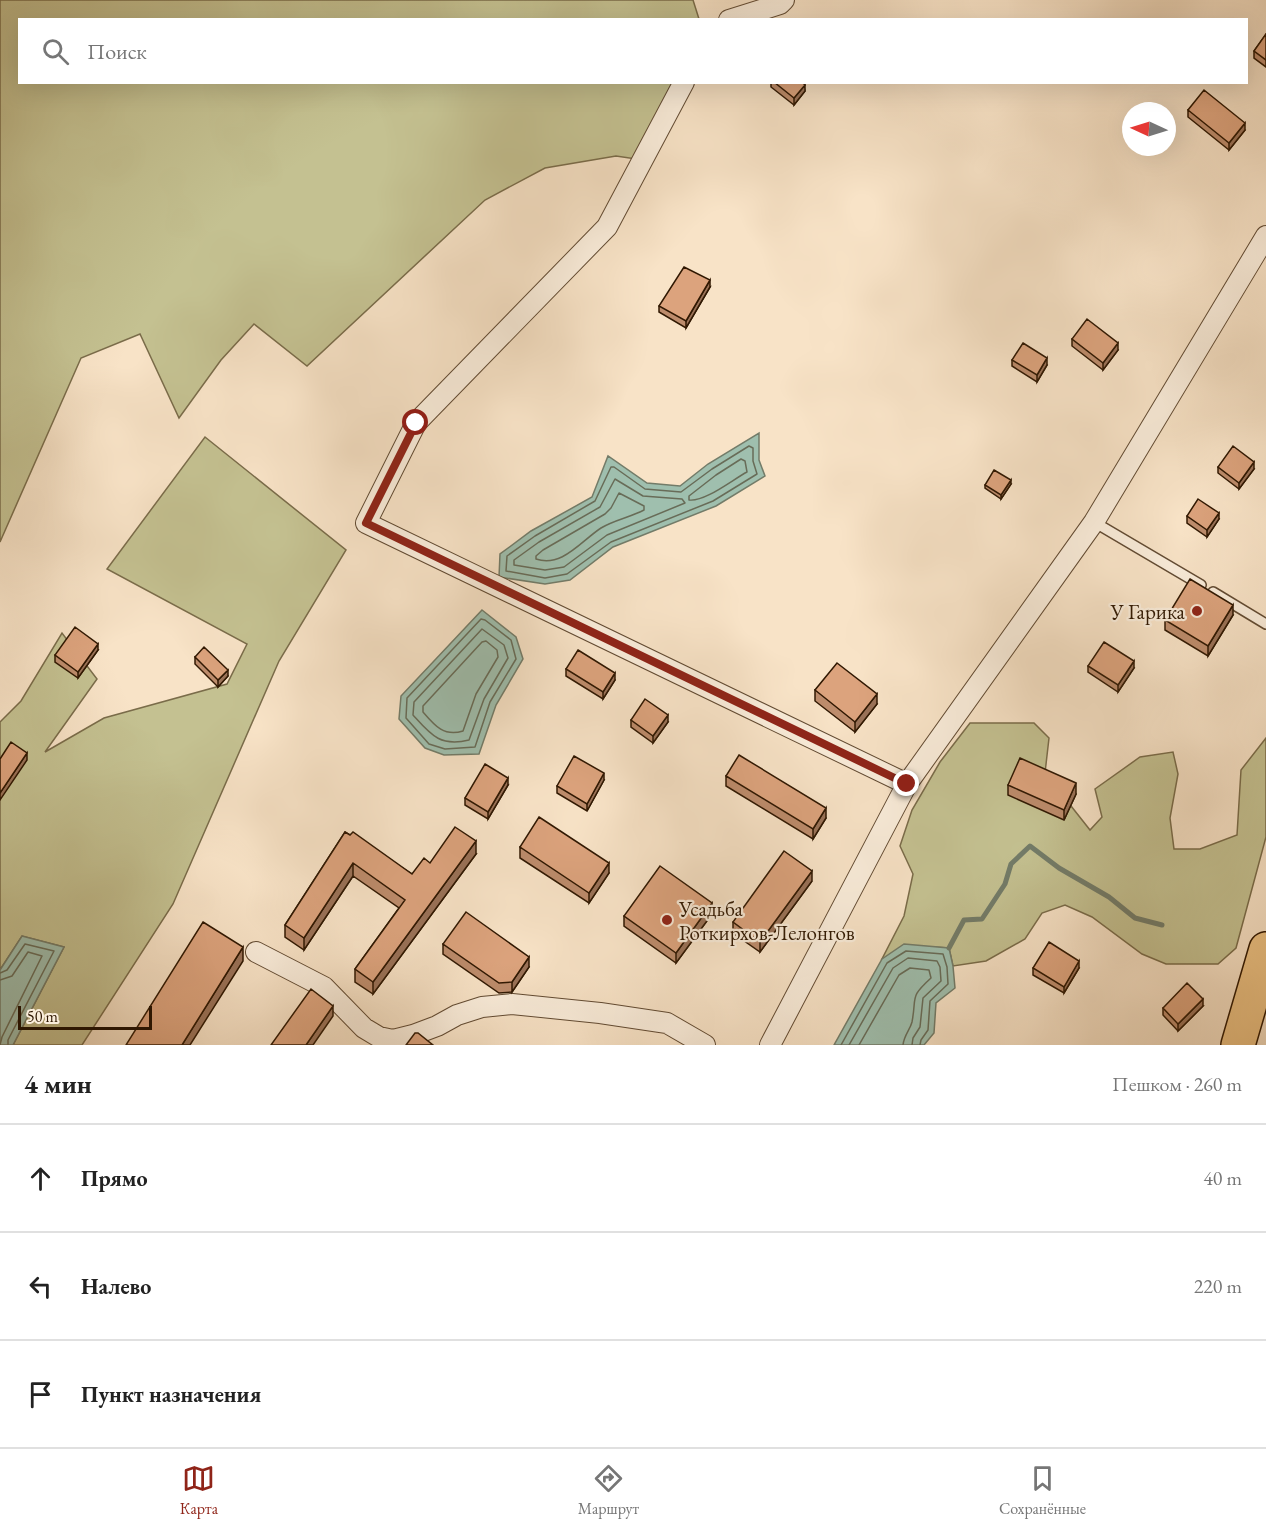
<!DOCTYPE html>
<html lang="ru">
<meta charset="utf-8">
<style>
:root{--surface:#fff;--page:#f2f2f2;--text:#222;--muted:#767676;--line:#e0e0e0;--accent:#8f2418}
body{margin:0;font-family:"EB Garamond",serif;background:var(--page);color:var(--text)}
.compass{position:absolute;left:1122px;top:102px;width:54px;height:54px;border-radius:50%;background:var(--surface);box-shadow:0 6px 24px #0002;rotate:274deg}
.scale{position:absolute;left:18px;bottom:15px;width:134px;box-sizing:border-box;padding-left:6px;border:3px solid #301802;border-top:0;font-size:16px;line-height:21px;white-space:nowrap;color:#301802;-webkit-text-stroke:4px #faeddb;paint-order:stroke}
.stop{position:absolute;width:18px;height:18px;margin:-14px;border:4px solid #8f2418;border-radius:50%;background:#fff}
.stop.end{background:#8f2418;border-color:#fff;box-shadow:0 2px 6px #0008}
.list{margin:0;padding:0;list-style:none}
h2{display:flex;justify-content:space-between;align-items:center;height:78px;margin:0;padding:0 24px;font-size:26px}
h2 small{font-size:20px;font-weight:400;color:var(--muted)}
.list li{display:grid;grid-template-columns:39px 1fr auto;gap:18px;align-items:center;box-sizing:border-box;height:108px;padding:0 24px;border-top:2px solid var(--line)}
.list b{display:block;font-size:22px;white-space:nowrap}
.list em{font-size:20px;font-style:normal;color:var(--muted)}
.icon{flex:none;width:33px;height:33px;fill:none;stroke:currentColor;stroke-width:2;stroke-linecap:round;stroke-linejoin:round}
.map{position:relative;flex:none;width:1266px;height:1045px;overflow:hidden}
.search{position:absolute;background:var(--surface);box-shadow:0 6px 24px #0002;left:18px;right:18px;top:18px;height:66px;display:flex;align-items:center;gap:15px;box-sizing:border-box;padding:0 21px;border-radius:0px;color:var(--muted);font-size:22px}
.sheet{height:402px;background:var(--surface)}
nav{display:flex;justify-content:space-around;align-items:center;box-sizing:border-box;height:84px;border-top:2px solid var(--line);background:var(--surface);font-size:16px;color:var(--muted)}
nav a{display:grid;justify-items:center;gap:3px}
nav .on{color:var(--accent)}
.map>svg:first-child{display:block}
.green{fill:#c4c191;stroke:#7a6c4a;stroke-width:1.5}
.water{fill:#9fbfae;stroke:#737c69;stroke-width:1.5}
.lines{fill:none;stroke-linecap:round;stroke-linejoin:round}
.shore{stroke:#686c58;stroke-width:1.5}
.stream{stroke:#737c69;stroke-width:5}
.lane-casing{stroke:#624b33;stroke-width:12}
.street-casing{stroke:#624b33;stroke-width:22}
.highway-casing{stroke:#301802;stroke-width:36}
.lane{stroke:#faeddb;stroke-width:9}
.street{stroke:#faeddb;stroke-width:20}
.highway{stroke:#ecc284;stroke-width:33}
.wall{fill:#bd8c6c;stroke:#301802;stroke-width:1.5}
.shaded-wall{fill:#9a7258;stroke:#301802;stroke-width:1.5}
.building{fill:#dca37d;stroke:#301802;stroke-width:1.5}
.route{stroke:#8f2418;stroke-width:8}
.poi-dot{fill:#8f2418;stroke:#faeddb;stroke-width:2}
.labels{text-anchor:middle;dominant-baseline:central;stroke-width:4.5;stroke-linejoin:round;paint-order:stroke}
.poi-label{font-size:21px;fill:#301802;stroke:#faeddb;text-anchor:end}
</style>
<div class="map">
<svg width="1266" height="1045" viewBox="0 0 1266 1045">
<rect width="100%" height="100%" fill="#f8e3c7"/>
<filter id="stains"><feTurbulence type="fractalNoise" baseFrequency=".00333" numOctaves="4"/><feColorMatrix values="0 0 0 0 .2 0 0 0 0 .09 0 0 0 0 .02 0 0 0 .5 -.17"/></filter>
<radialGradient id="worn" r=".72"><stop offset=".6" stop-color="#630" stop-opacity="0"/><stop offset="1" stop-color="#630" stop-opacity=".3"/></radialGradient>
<path class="green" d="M0 0H693L699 19 20 20V82L675 83 636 159 616 156 545 168 485 200 307 366 254 324 221 360 179 418 140 334 81 358 0 542Z
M205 437 346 550 279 661 173 904 82 1045H13L64 947 22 936 0 970V722L21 701 62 633 97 679 45 752 104 718 227 684 247 644 107 569Z
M970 723H1034L1049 738 1045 773 1090 830 1102 817 1095 789 1140 757 1173 752 1178 774 1170 818 1174 849H1200L1237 835 1241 770 1266 738V837L1236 948 1218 964H1166L1142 954 1092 917 1065 905 1042 913 1025 939 986 961 953 966 949 948 933 947 882 959 904 916 913 874 900 846 912 810 940 762Z"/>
<path class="water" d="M759 433V460L765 476 716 506 613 547 570 580 545 584 499 577 500 554 531 531 592 497 608 456 647 483 680 486 708 464Z
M482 610 516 637 523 659 496 705 479 754 444 755 425 748 399 719 401 696Z
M22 936 64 947 13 1045H0V970Z
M904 944 949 948 953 966 955 988 936 1003 934 1033 924 1045H834L882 959Z"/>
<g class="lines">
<path class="shore" d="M749 446 753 448V461L757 474 713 501 611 542 567 574 545 578 506 571 507 556 535 536 595 501 611 467H614L645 489 681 492 712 469Z
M741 459 745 461 747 472C732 480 705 502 689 500V496L716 475Z
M615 479 643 496 682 499 685 503 607 535 564 567 545 570 514 565V560L539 542 600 507Z
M619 493 644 506V510C631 517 614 520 601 528 581 541 562 568 536 559V556L543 550 605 514 611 508Z
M481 619 485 620 511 640 516 659 490 702 475 747 445 749 429 744 406 718 407 698Z
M482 629 504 645 508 658 484 699 469 740C440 747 431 735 413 715L414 702Z
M486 641 497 650 498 657 476 694 463 731C444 737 435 726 423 712V706L482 642Z
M0 973 7 970 25 944 54 951 8 1040V1045
M0 980 12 976 28 952 42 956 2 1037 0 1045
M841 1045 887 963 906 951 943 954 947 967 948 984 930 1001 928 1030 921 1040 920 1045
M849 1045 893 968 908 958 937 961 940 967 941 981 923 998 920 1027 913 1038 912 1045
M859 1045 899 975 910 968 929 970 931 978C909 998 917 996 912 1022 910 1030 904 1035 903 1045"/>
<path class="stream" d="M949 948 964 920 982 919 1005 884 1011 864 1030 846 1059 868 1109 897 1135 918 1162 925"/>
<g class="lane-casing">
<path id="lane" d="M1094 522 1201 585
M1213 592 1266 624"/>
</g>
<g class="street-casing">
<path id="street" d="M729 20 780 4 784 0
M684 82 607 227 416 423 366 523 907 784
M256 952 324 987 364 1028 379 1037 393 1040 413 1035 437 1026 457 1015 482 1007 512 1004 600 1013 667 1023 705 1045
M770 1045 907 784 1094 522 1266 236"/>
</g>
<g class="highway-casing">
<path id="highway" d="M1238 1045 1266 949"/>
</g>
<use href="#lane" class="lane"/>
<use href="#street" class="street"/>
<use href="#highway" class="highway"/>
</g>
<path class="wall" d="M1266 34V67L1254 58V51Z
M771 82H803L805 91 794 105 771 87Z
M1188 110 1245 130 1229 150 1188 117Z
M710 287 686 328 659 312V306Z
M1072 339 1118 350 1103 370 1072 346Z
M1012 360 1047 365 1037 382 1012 366Z
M1218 467 1254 469 1239 489 1218 473Z
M1011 484 1001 499 985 488V485Z
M1187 516 1219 519 1207 537 1187 523Z
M1233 615 1208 656 1165 630V620Z
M98 650 78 678 55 662V655Z
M195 657 228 676 218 687 195 664Z
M1088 666 1134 668 1118 692 1088 672Z
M566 669 615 680 603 699 566 676Z
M815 690 877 704 855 732 815 701Z
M631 720 668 722 653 743 631 727Z
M726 776 826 818 813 839 726 786Z
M604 780 587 811 557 793V786Z
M508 785 488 819 465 805V798Z
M1008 785 1076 794 1064 820 1008 795Z
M345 832 412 874 430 863 476 854 373 994 355 982V969L399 908 353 876 304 950 285 937V925Z
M520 847 609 873 589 903 520 858Z
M812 881 760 952 733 933V922Z
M712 914 676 963 624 926V916Z
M443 944 529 967 512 992 499 993 443 954Z
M1033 968H1079L1064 993 1033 975Z
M1203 1006 1178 1031 1163 1015V1008Z"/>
<path class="shaded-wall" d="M805 85V91L794 105V98Z
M1245 123V130L1229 150V143Z
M710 280V287L686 328V321Z
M1118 343V350L1103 370V363Z
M1047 358V365L1037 382V375Z
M1254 462V469L1239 489V483Z
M1011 480V484L1001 499V495Z
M1219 513V519L1207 537V530Z
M1233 605V615L1208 656V646Z
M98 644V650L78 678V672Z
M1134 661V668L1118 692V685Z
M228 670V676L218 687V680Z
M615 673V680L603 699V692Z
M877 694V704L855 732V722Z
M668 715V722L653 743V736Z
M27 753V760L0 800V793Z
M604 773V780L587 811V804Z
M508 778V785L488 819V812Z
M1076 783V794L1064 820V810Z
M826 808V818L813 839V829Z
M476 841V854L373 994V982Z
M353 863V876L304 950V938Z
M609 863V873L589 903V893Z
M812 871V881L760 952V942Z
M712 903V914L676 963V953Z
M243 947V961L190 1045H182Z
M529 957V967L512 992V982Z
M1079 961V968L1064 993V987Z
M1203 999V1006L1178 1031V1024Z
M333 1006V1016L313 1045H306Z"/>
<path class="building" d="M1266 34V60L1254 51Z
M774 82H802L805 85 794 98Z
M1204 90 1245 123 1229 143 1188 110Z
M684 267 710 280 686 321 659 306Z
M1087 319 1118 343 1103 363 1072 339Z
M1023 343 1047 358 1037 375 1012 360Z
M1233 446 1254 462 1239 483 1218 467Z
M994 470 1011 480 1001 495 985 485Z
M1198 499 1219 513 1207 530 1187 516Z
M1190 579 1233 605 1208 646 1165 620Z
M75 627 98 644 78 672 55 655Z
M1104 642 1134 661 1118 685 1088 666Z
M204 647 228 670 218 680 195 657Z
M578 650 615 673 603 692 566 669Z
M837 663 877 694 855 722 815 690Z
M645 699 668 715 653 736 631 720Z
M11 742 27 753 0 793V759Z
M739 755 826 808 813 829 726 776Z
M574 756 604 773 587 804 557 786Z
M1020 758 1076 783 1064 810 1008 785Z
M485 764 508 778 488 812 465 798Z
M539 817 609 863 589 893 520 847Z
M455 827 476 841 373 982 355 969 405 900 353 863 304 938 285 925 345 832 350 835 353 832 412 874 424 858 430 863Z
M784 851 812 871 760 942 733 922Z
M660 866 712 903 676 953 624 916Z
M466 912 529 957 512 982 499 983 443 944Z
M203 922 243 947 182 1045H126Z
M1049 942 1079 961 1064 987 1033 968Z
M1187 983 1203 999 1178 1024 1163 1008Z
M311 989 333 1006 306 1045H271Z
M415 1033H418L433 1045H406Z"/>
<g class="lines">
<path class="route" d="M416 423 366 523 907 784"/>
</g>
<g class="poi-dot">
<circle cx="1197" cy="611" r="6"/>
<circle cx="667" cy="920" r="6"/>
</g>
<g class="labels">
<g class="poi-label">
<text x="1185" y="611">У Гарика</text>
<text x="679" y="908" text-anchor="start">Усадьба<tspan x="679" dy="24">Роткирхов-Лелонгов</tspan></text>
</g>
</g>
<rect width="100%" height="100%" filter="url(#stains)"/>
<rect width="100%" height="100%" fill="url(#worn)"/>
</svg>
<svg class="compass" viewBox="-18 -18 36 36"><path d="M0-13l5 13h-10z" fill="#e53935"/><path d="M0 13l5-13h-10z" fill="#767676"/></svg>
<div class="scale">50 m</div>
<div class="stop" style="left:416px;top:423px"></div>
<div class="stop end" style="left:907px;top:784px"></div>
<div class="search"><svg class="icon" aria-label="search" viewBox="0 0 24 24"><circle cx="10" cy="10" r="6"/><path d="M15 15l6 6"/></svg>Поиск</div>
</div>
<section class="sheet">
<h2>4 мин<small>Пешком · 260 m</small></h2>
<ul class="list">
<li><svg class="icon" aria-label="ahead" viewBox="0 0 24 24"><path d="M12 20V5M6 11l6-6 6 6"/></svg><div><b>Прямо</b></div><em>40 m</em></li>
<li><svg class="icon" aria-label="left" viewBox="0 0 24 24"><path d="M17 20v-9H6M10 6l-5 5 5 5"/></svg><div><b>Налево</b></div><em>220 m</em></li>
<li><svg class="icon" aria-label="arrive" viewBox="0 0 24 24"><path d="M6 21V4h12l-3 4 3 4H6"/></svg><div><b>Пункт назначения</b></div></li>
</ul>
</section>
<nav>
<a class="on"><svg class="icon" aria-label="map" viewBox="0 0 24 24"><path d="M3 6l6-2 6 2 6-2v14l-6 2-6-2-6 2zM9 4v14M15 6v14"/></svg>Карта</a>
<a><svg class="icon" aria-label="directions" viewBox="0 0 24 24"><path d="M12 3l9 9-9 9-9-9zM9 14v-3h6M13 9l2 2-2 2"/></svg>Маршрут</a>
<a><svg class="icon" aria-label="saved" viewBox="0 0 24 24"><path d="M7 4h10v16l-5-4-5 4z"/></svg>Сохранённые</a>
</nav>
